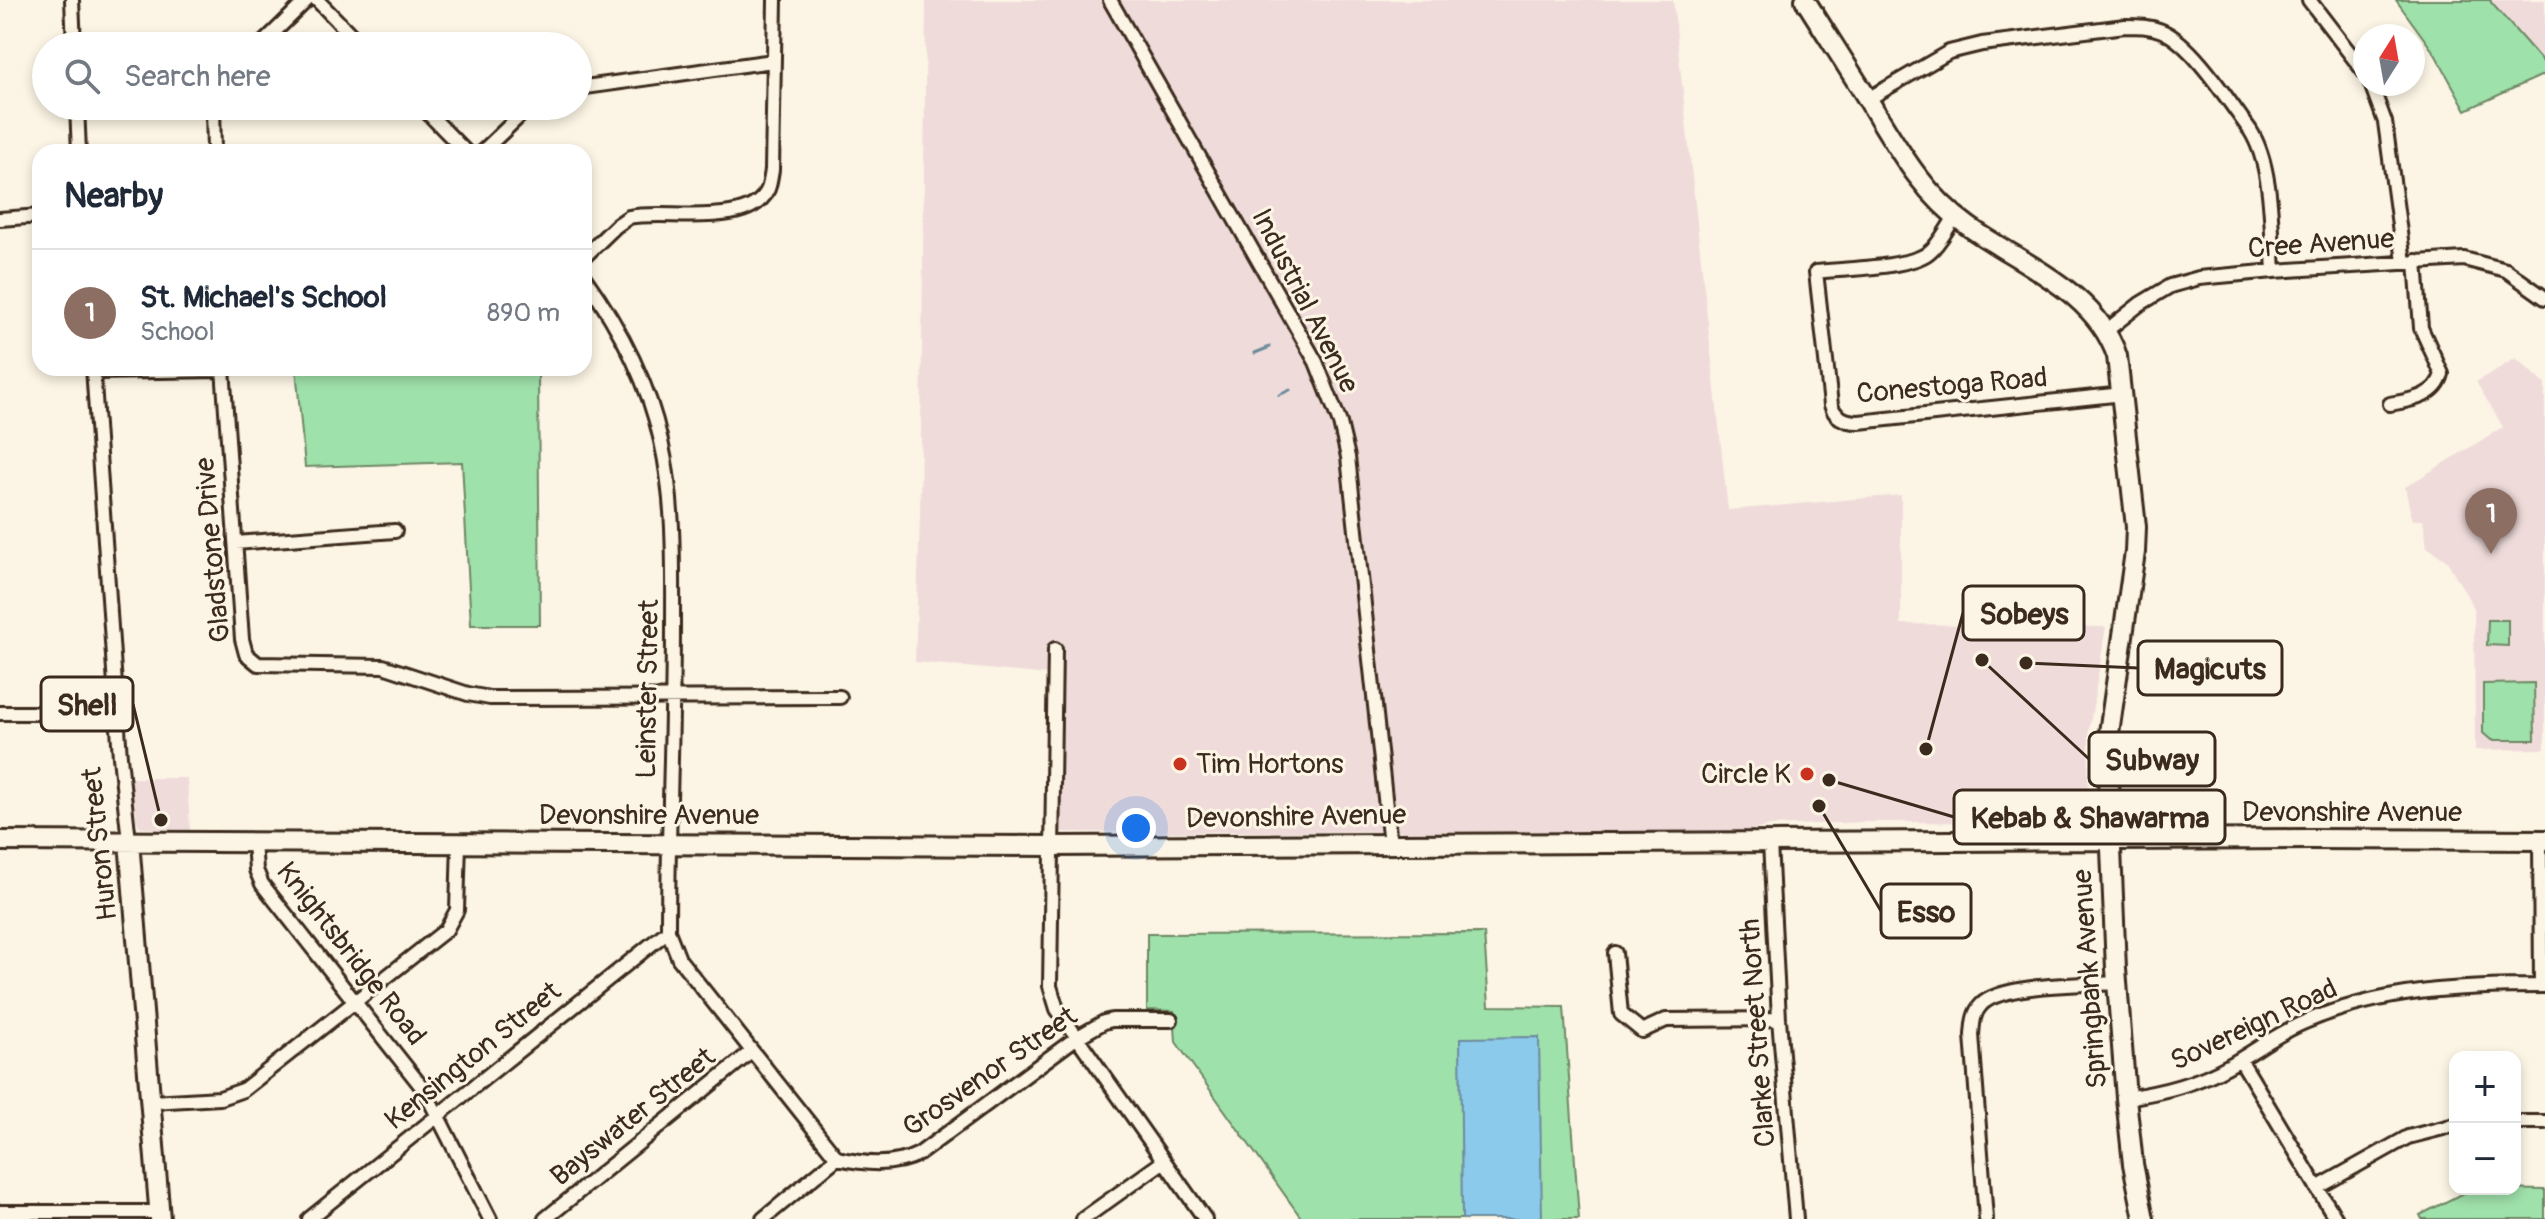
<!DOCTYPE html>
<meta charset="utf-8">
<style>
:root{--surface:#fff;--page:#f2f2f3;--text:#1f2937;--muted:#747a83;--line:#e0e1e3;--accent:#ea580c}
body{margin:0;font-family:Pangolin,sans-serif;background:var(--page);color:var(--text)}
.controls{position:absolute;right:24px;bottom:24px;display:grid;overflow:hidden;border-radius:16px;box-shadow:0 4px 12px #0003}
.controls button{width:72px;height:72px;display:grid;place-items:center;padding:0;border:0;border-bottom:2px solid var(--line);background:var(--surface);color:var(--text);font:40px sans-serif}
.compass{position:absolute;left:2353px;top:24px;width:72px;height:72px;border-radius:50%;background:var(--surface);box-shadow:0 4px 12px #0003;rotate:11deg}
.you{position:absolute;left:1136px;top:828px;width:28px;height:28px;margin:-20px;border:6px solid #fff;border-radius:50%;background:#1a73e8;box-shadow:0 0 0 12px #1a73e833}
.badge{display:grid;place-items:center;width:52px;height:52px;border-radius:50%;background:var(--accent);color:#fff;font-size:26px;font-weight:700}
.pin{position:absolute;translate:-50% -66px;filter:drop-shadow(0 2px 4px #0008)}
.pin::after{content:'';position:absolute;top:42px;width:28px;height:24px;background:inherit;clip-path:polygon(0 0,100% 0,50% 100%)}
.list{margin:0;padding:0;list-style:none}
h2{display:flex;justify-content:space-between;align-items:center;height:104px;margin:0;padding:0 32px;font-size:34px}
h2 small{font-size:26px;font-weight:400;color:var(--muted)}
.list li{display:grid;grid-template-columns:52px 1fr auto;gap:24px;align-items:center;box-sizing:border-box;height:128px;padding:0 32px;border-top:2px solid var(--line)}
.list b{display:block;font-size:30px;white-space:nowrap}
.list p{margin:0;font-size:26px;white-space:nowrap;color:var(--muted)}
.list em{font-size:26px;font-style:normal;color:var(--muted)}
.icon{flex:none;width:44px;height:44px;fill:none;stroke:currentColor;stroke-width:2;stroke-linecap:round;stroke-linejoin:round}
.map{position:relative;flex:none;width:2545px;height:1219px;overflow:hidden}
.search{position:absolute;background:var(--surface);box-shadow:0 4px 12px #0003;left:32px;top:32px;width:560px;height:88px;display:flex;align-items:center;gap:20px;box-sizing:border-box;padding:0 28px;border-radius:44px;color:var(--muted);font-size:30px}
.panel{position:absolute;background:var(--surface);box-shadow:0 4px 12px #0003;left:32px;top:144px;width:560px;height:232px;border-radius:24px}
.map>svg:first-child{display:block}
.built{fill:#efdcda}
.green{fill:#9fe1ab;stroke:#6d8664;stroke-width:2}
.water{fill:#8ccaec;stroke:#6c8a9a;stroke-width:2}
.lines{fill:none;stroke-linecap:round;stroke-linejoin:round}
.stream{stroke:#6c8a9a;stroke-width:3}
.street-casing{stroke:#3b2a1e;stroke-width:18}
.secondary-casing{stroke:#3b2a1e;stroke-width:24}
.street{stroke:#fcf5e5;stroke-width:12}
.secondary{stroke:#fcf5e5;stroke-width:18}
.poi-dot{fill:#c8321e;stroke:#fcf5e5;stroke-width:3}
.labels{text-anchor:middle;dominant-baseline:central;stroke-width:6;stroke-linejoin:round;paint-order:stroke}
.street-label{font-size:28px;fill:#3b2a1e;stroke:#fcf5e5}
.poi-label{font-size:28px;fill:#3b2a1e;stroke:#fcf5e5;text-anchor:start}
.leader{fill:none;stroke:#3b2a1e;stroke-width:3}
.callout-dot{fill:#3b2a1e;stroke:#fcf5e5;stroke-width:3}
.callout{fill:#fcf5e5;stroke:#3b2a1e;stroke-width:3}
.callout-label{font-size:30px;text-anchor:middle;font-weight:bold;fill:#3b2a1e}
</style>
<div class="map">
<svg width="2545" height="1219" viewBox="0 0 2545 1219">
<rect width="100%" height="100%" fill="#fcf5e5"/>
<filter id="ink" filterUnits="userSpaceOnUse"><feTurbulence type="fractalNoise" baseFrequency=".0125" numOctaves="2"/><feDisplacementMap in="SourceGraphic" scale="16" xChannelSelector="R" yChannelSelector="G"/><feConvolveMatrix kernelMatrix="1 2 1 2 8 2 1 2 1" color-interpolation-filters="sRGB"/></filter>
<g filter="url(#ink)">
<path class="built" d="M926 0H1673L1728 510 1901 495V624L2106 627 2089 731 2088 820 2078 823 1864 822 1773 826 1744 831 1059 832 1057 822 1062 664 1048 675 915 662 920 515Z
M2489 0H2545V64Z
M2516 358 2545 384V749L2475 750 2474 608 2447 561 2427 547 2423 520H2412L2405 487 2503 427 2476 382Z
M131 778H187L190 830 141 828 137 822Z"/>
<path class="green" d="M2396 0H2489L2545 64V74L2466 110 2435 54Z
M296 368H535L538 372 540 625H471L462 462 305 467Z
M2488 620H2508V646L2487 645Z
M2534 683 2535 740H2491L2483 733V684Z
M1484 933 1489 1006 1564 1007 1579 1219H1302L1176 1042 1174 1011 1147 1010V934Z
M2492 1189 2545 1190V1219H2422L2420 1215 2463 1193Z"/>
<path class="water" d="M1539 1037 1542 1219H1462L1460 1038Z"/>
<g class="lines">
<path class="stream" d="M1255 353 1270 347
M1279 395 1290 390"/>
<g class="street-casing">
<path id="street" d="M72 0 74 46
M317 0 362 46
M1110 0 1316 362 1340 423 1348 457 1390 844
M2309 0 2365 73
M260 46 307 0
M2371 84 2385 122 2404 262
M578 88 773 61
M1868 99 1949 52 1982 44 2125 26C2138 26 2150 26 2162 31 2193 44 2229 102 2250 130 2273 166 2271 228 2274 271
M77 106 79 152
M213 106 214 152
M421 106 466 152
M482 152 530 106
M1955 217C1947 228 1940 244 1928 253 1909 268 1842 269 1816 272L1831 405C1835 418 1846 422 1859 422L2123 394
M0 219 40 216
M584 257 616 226 629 217C664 209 751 230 768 189 770 184 771 176 772 170L775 0
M584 277C619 326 648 381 661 441 675 502 673 565 673 628 673 729 668 830 668 931L679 959 837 1158
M2106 331 2140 304 2170 286 2199 278 2274 271 2464 259 2506 270 2545 298
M93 368 120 757 129 841
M223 368 242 639 246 654 258 664 383 666 468 694 490 698 840 697
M94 372 223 370
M2390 404C2410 400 2436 397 2442 374L2421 328 2416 261
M236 543 395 531
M1055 649 1050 986 1057 1009 1205 1219
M0 713H117
M2540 840 2541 986
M254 842 256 870 262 884 425 1091 490 1219
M1770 843 1779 1019 1796 1219
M1615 953 1621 1014 1642 1031 1666 1020 1779 1019
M2240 1059 2336 1219
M2126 1098C2163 1092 2197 1084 2230 1065 2255 1051 2278 1033 2305 1022 2382 989 2462 986 2545 986
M152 1102 220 1098 243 1090 446 930 457 910 459 842
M2515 1122H2545
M837 1158C865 1164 893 1167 919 1154L1076 1038 1104 1022 1112 1020H1171
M2317 1188 2408 1137 2455 1125
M0 1212H159
M309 1219 668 931
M545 1219 751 1052
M763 1219 837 1158
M1083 1219 1164 1161
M1986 1219 1972 1035C1973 1024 1973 1013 1981 1005 2001 983 2086 985 2117 983"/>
</g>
<g class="secondary-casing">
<path id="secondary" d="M1805 0C1827 35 1849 69 1870 103 1898 149 1924 195 1968 226 2020 264 2095 290 2117 356L2136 527 2135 552 2109 733 2108 777 2116 969 2126 1098 2133 1164 2144 1219
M0 841 1050 846 2310 839 2545 840
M129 841 160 1219"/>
</g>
<use href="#street" class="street"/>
<use href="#secondary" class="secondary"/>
</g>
</g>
<g class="poi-dot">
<circle cx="1180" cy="764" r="8"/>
<circle cx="1807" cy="774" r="8"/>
</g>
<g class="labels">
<g class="street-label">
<text transform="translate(2321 244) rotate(-4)">Cree Avenue</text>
<text transform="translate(1305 301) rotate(63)">Industrial Avenue</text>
<text transform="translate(1952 386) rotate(-5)">Conestoga Road</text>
<text transform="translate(213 550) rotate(-95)">Gladstone Drive</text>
<text transform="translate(648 689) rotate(-89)">Leinster Street</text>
<text x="2352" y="812">Devonshire Avenue</text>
<text x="649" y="815">Devonshire Avenue</text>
<text transform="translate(1296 817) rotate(-1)">Devonshire Avenue</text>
<text transform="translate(100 844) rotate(-96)">Huron Street</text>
<text transform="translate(351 954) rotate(52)">Knightsbridge Road</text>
<text transform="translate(2090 979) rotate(-94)">Springbank Avenue</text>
<text transform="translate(2254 1025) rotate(-25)">Sovereign Road</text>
<text transform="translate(1758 1033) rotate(-94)">Clarke Street North</text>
<text transform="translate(473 1056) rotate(-39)">Kensington Street</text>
<text transform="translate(990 1072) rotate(-35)">Grosvenor Street</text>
<text transform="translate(633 1117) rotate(-39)">Bayswater Street</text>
</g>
<g class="poi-label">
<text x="1196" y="764">Tim Hortons</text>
<text x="1791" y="774" text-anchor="end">Circle K</text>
</g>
</g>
<path class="leader" d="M1926 749L1963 613M2026 663L2138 668M161 820L133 704M1982 660L2089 759M1829 780L1954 817M1819 806L1881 911"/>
<g class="callout-dot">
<circle cx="1926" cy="749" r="8"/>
<circle cx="2026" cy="663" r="8"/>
<circle cx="161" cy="820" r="8"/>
<circle cx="1982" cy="660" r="8"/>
<circle cx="1829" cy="780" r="8"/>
<circle cx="1819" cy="806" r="8"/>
</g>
<g class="callout">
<rect x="1963" y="586" width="121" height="54" rx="8"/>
<rect x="2138" y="641" width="144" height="54" rx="8"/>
<rect x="41" y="677" width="92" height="54" rx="8"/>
<rect x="2089" y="732" width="126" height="54" rx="8"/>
<rect x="1954" y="790" width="271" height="54" rx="8"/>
<rect x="1881" y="884" width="90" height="54" rx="8"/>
</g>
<g class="callout-label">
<text x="2024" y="624">Sobeys</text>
<text x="2210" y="679">Magicuts</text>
<text x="87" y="715">Shell</text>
<text x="2152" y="770">Subway</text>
<text x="2090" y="828">Kebab &amp; Shawarma</text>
<text x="1926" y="922">Esso</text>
</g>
</svg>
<div class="controls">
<button>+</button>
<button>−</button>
</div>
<svg class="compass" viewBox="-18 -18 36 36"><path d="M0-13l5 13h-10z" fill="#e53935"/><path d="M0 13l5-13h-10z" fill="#747a83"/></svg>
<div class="you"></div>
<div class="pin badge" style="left:2491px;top:554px;background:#8d6e63">1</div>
<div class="search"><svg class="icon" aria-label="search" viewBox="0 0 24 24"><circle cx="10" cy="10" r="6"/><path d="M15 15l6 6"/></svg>Search here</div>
<section class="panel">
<h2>Nearby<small></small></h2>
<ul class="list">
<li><span class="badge" style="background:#8d6e63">1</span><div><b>St. Michael's School</b><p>School</p></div><em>890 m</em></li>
</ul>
</section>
</div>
